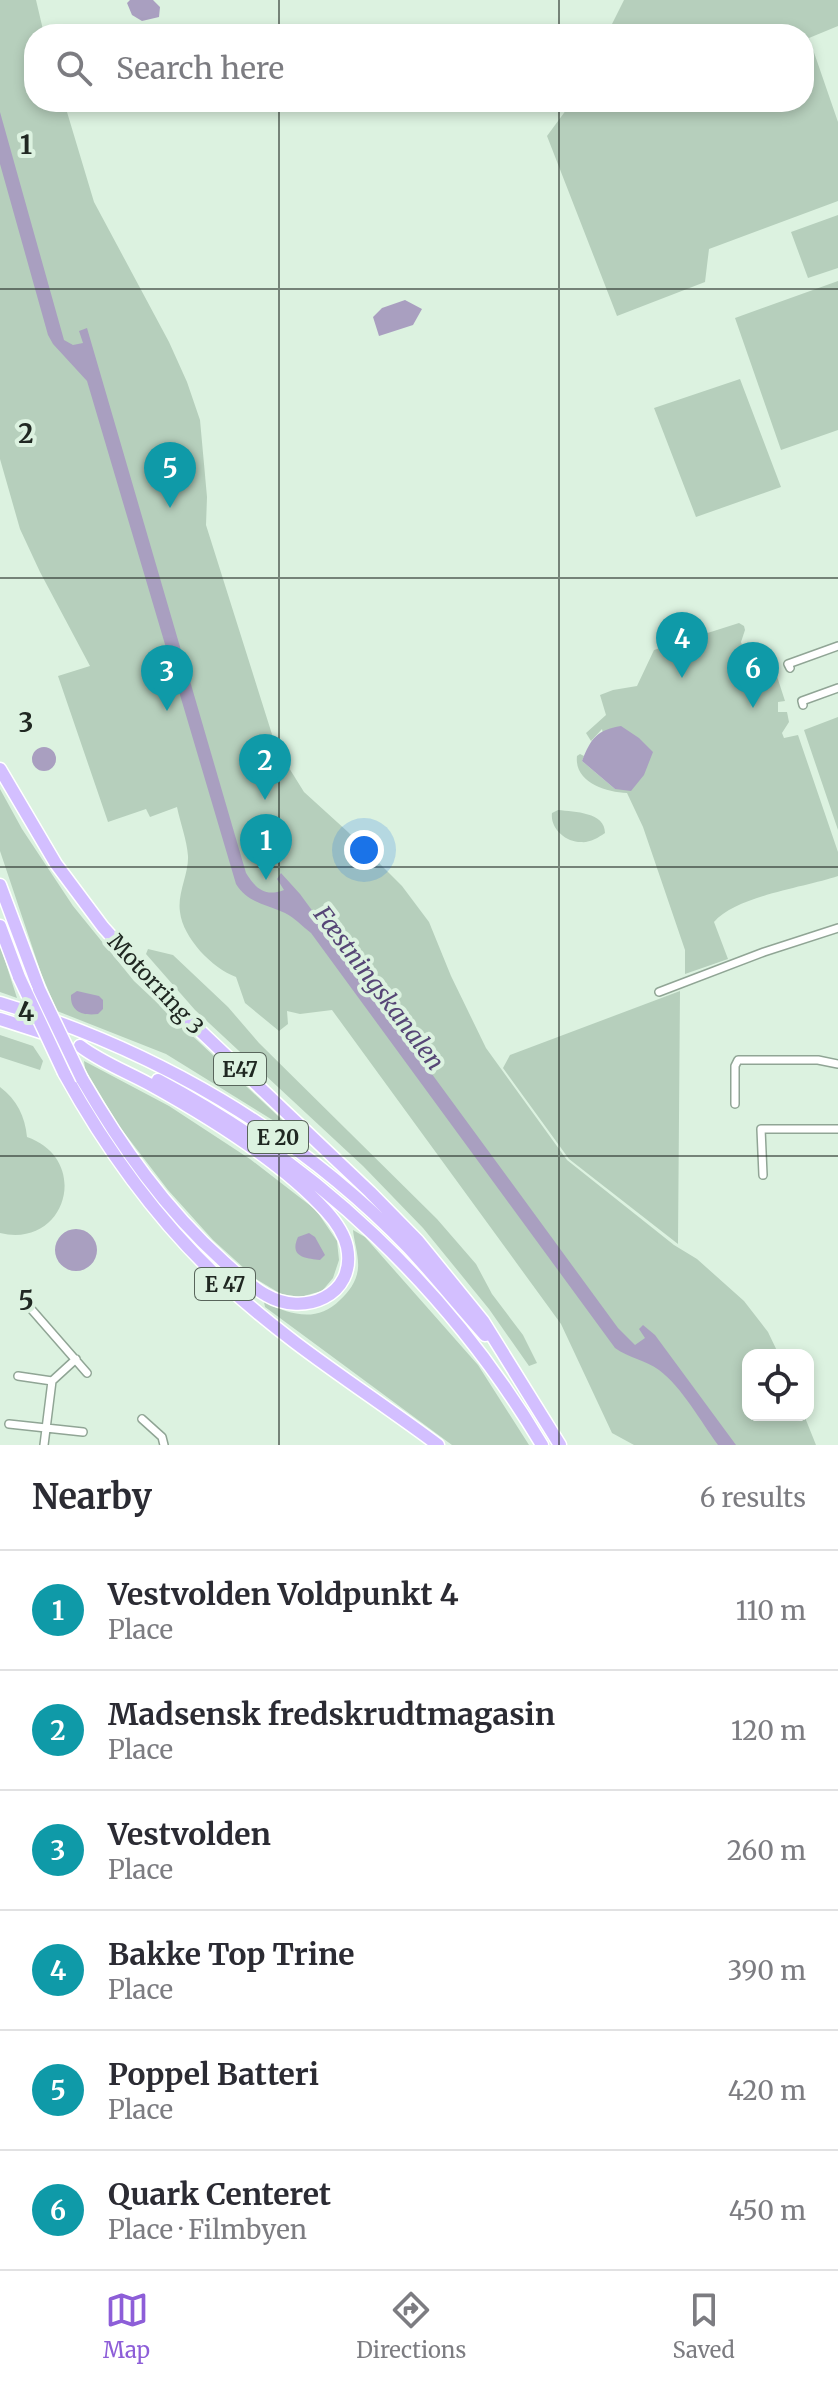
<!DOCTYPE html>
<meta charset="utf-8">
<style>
:root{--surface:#fff;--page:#f2f2f3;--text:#2b2b33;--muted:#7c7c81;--line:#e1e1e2;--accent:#8d5ed8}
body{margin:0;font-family:Merriweather,serif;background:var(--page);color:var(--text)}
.controls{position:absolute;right:24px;bottom:24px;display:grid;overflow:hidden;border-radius:16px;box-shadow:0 4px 12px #0003}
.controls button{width:72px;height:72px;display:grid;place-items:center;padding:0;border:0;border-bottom:2px solid var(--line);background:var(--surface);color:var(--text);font:40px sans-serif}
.you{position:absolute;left:364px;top:850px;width:28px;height:28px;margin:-20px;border:6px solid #fff;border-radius:50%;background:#1a73e8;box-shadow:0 0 0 12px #1a73e833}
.badge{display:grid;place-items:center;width:52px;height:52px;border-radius:50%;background:var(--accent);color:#fff;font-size:26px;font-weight:700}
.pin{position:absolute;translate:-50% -66px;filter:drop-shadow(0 2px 4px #0008)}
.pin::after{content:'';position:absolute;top:42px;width:28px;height:24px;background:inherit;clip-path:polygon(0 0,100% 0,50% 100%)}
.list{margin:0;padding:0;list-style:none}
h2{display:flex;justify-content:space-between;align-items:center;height:104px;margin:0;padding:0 32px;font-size:34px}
h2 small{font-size:26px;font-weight:400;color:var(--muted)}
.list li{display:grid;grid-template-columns:52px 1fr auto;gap:24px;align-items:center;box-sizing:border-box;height:120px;padding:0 32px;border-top:2px solid var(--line)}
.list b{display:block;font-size:30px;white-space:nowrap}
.list p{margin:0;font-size:26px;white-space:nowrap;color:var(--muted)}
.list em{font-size:26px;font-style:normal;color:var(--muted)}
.icon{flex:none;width:44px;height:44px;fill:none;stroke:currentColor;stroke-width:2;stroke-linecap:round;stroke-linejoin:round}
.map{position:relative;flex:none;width:838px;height:1445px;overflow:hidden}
.search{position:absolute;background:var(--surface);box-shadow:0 4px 12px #0003;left:24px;right:24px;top:24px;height:88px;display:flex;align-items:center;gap:20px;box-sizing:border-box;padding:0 28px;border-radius:32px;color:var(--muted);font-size:30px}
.sheet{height:824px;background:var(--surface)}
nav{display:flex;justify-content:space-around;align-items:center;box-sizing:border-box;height:112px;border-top:2px solid var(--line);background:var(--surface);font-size:22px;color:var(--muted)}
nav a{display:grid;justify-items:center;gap:4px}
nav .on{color:var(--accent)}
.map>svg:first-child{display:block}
.green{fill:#b6cfbc}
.water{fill:#a99fc0}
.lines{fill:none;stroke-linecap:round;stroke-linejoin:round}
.minor-casing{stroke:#90a595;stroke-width:10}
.motorway-casing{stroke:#fff;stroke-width:15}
.minor{stroke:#fff;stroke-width:7}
.motorway{stroke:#d3bfff;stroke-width:12}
.motorway-bridge-casing{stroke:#fff;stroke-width:15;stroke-linecap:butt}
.motorway-bridge{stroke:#d3bfff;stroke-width:12}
.grid{fill:none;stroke:#202822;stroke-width:2;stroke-opacity:0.55}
.labels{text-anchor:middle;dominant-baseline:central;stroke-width:8;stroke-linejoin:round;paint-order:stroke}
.shield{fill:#dcf2e0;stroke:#58655b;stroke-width:2}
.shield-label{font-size:20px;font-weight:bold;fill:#202822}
.street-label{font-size:22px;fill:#202822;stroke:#dcf2e0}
.water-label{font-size:24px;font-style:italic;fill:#564676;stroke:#dcf2e0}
.grid-label{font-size:26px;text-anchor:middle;font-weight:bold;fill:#202822;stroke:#dcf2e0;stroke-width:8;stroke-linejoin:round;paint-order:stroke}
</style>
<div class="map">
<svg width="838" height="1445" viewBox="0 0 838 1445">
<rect width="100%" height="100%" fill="#dcf2e0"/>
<path class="green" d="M0 0H36L44 34H34V102H64L94 202 169 342 187 382 200 420 207 497 206 525 276 747 304 792 348 832 402 886 429 922 451 976 486 1048 567 1160 674 1245 697 1259 744 1301 768 1332 779 1355H748V1415H804L816 1445H634L612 1433 561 1324 332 1010 300 1014 287 1011 288 1024 279 1031 245 1003 236 977C212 968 183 938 180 912 177 894 189 873 188 856 187 840 180 822 177 807L150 817 146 809 108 822 58 676 90 666 40 572 20 529 0 459Z
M624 0H838V26L809 38 838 122V201L709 249 705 282 617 316 547 136 572 102H804V34H607Z
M838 215V268L808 278 791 232Z
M838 281V430L781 450 735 318Z
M740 379 781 487 696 517 654 408Z
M739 623 744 626 745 630 741 642 746 657 743 660 747 669 772 661 785 701 778 702V712H787L789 722 782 733 784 738 798 735 838 852V876C806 887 736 896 714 922L728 959 685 974V950L643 827 627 793C605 792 574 782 577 756L580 754 584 756 582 761 615 789 602 729 591 741 586 733 606 715 600 695 613 690 637 686 654 650Z
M838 717V830L804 730Z
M0 789 22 829 73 906 134 981 295 1132V1134L166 1054 57 1011 41 973 0 851Z
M558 810C575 812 605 812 605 833 598 838 589 843 581 842 565 842 550 828 552 813Z
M0 945 17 998 0 992Z
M148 949 173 955 228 1007 259 1043 437 1219 476 1264 492 1294 523 1335 537 1363 529 1366 489 1309 423 1228 363 1166 195 1010 146 954Z
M680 991 678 1244 569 1159 503 1068 510 1055Z
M0 1035 33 1046 43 1061 40 1070 0 1057Z
M84 1061 169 1106 250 1159 316 1210 337 1241 339 1260 333 1278 322 1291 300 1297 281 1294 256 1279 213 1240 168 1190 119 1126 85 1069Z
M0 1087C17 1100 25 1116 27 1137 92 1160 66 1249 0 1233Z
M353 1230 365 1237 478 1365 529 1445H452L265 1307 264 1302C291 1315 317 1323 340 1300 349 1292 357 1281 358 1268 359 1256 354 1241 353 1230Z"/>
<path class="water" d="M130 0H153L160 7 159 17 142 21 132 15 127 3Z
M0 112 64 340 73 345 83 343 79 331 87 328 246 873C256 889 265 897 284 890L277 879 281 873 300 894 618 1328 635 1345 645 1338 639 1329 643 1325 655 1335 736 1445H718C701 1422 682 1387 659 1370 645 1360 629 1358 615 1348L311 933C302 926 295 918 285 913 265 904 248 903 236 884L87 381 53 344 48 335 0 164Z
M405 300 422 309 413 325 379 336 373 317 382 308Z
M621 726 639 738 653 752 644 775 631 791 615 789 582 761C591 738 597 730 621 726Z
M32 759a12 12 0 1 1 24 0a12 12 0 1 1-24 0Z
M77 991 99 996 103 1000V1009L98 1014C83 1016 70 1012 71 995Z
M55 1250a21 21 0 1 1 42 0a21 21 0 1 1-42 0Z
M309 1233 315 1237 325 1255 320 1260C305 1258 289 1257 298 1237Z"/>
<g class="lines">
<g class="minor-casing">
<path id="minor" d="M790 668 788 664 838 646
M803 705 802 701 838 688
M659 992 764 952 838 928
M735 1104V1066L738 1060H818L838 1064
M763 1175 761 1129H838
M32 1310 87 1373
M18 1376 52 1381
M142 1419 162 1437 164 1445
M9 1424 83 1432
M44 1445 52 1381 76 1359"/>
</g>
<g class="motorway-casing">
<path id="motorway" d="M0 769 56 864 103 927 174 1006 370 1192 418 1241 483 1321 560 1445
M0 885 39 989
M0 926 19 977
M0 1003C154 1049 297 1132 409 1248 435 1276 459 1306 485 1335
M0 1019 53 1036
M80 1046C101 1062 125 1071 149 1084 207 1116 281 1161 326 1211 335 1221 344 1233 347 1247 357 1296 303 1317 266 1295 250 1286 236 1273 223 1261 165 1209 121 1146 82 1079
M64 1073C107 1151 159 1223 225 1284 290 1345 367 1392 438 1445
M158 1080C318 1165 449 1289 542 1445"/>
</g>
<use href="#minor" class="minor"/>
<use href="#motorway" class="motorway"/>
<g class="motorway-bridge-casing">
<path id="motorway-bridge" d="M19 977 64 1073
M39 989 82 1079"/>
</g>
<use href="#motorway-bridge" class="motorway-bridge"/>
</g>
<path class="grid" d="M279 0V34M559 0V34M279 102V1445M559 102V1445M0 289H838M0 578H838M0 867H838M0 1156H838"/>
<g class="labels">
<g class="shield">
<rect x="214" y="1053" width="52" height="32" rx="6"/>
<rect x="248" y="1121" width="60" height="32" rx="6"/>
<rect x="195" y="1268" width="60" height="32" rx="6"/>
</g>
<g class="shield-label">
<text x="240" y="1069">E47</text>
<text x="278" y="1137">E 20</text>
<text x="225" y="1284">E 47</text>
</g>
<g class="street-label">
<text transform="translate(156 984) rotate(47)">Motorring 3</text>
</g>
<g class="water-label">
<text transform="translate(379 988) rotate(53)">Fæstningskanalen</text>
</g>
</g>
<g class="grid-label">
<text x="26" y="154">1</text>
<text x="26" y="443">2</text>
<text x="26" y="732">3</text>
<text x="26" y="1021">4</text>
<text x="26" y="1310">5</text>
</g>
</svg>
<div class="controls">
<button><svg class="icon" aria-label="locate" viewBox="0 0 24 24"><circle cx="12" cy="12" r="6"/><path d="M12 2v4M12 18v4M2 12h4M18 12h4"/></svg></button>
</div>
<div class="you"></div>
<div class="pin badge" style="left:266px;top:880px;background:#0f9aa8">1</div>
<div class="pin badge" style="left:265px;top:800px;background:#0f9aa8">2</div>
<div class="pin badge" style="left:167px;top:711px;background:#0f9aa8">3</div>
<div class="pin badge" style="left:682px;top:678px;background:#0f9aa8">4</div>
<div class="pin badge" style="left:170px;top:508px;background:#0f9aa8">5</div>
<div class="pin badge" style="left:753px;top:708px;background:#0f9aa8">6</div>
<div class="search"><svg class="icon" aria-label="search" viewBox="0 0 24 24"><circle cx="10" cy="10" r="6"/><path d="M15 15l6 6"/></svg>Search here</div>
</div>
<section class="sheet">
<h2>Nearby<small>6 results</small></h2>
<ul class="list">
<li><span class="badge" style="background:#0f9aa8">1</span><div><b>Vestvolden Voldpunkt 4</b><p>Place</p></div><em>110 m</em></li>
<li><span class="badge" style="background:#0f9aa8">2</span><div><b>Madsensk fredskrudtmagasin</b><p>Place</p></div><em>120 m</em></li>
<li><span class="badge" style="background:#0f9aa8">3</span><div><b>Vestvolden</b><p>Place</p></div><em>260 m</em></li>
<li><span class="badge" style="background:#0f9aa8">4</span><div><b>Bakke Top Trine</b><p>Place</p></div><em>390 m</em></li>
<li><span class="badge" style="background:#0f9aa8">5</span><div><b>Poppel Batteri</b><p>Place</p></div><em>420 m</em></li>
<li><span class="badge" style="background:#0f9aa8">6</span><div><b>Quark Centeret</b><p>Place · Filmbyen</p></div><em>450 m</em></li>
</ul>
</section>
<nav>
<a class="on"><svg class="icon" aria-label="map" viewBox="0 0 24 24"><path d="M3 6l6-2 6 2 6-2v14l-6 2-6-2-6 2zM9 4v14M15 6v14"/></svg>Map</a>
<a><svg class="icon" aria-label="directions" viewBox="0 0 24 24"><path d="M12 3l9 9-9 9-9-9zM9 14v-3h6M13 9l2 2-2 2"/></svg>Directions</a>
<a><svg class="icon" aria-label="saved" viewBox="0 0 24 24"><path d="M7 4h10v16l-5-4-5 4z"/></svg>Saved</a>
</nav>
